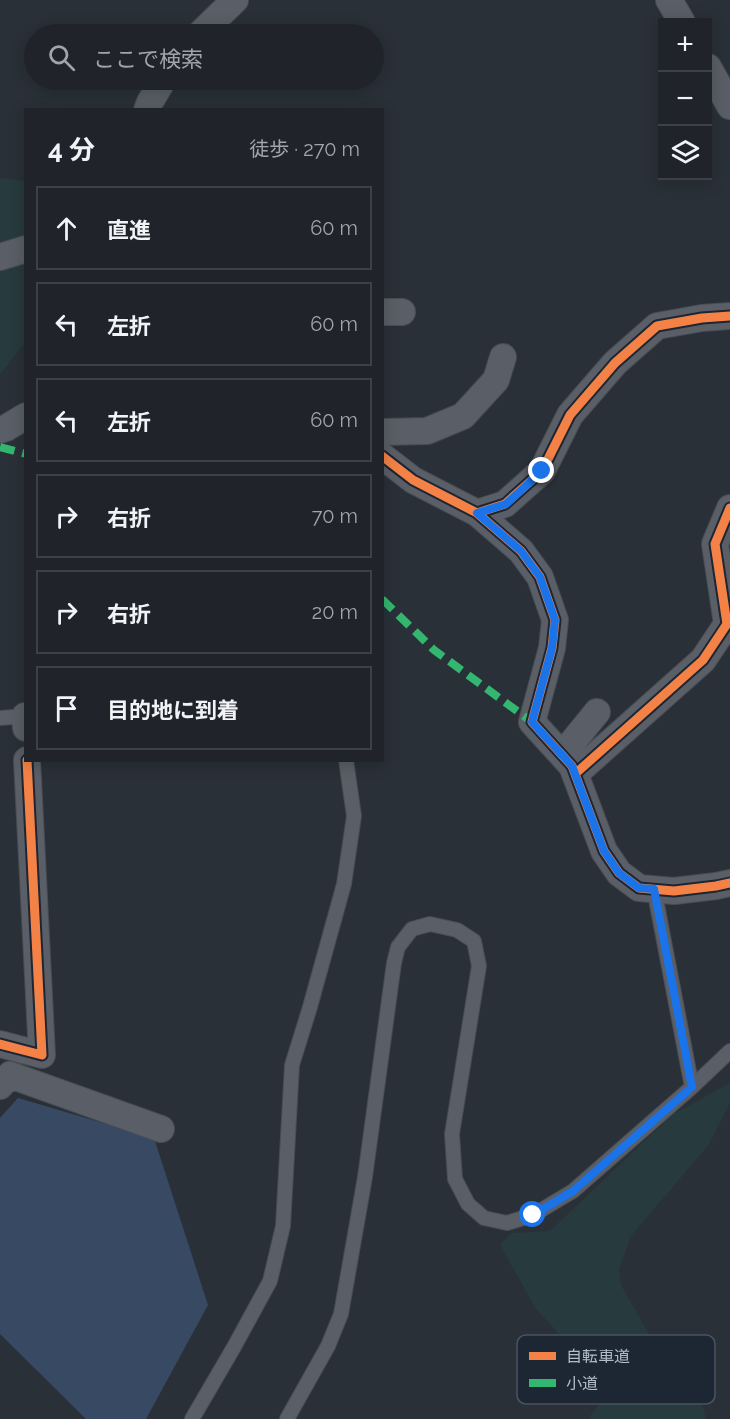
<!DOCTYPE html>
<html lang="ja">
<meta charset="utf-8">
<style>
:root{--surface:#20242a;--page:#282c32;--text:#f1f3f6;--muted:#a2a4a8;--line:#3d4147}
body{margin:0;font-family:Raleway,"Noto Sans JP",sans-serif;background:var(--page);color:var(--text)}
.controls{position:absolute;right:18px;top:18px;display:grid;overflow:hidden;border-radius:0px;box-shadow:0 3px 15px #0003}
.controls button{width:54px;height:54px;display:grid;place-items:center;padding:0;border:0;border-bottom:2px solid var(--line);background:var(--surface);color:var(--text);font:30px sans-serif}
.stop{position:absolute;width:18px;height:18px;margin:-14px;border:4px solid #1a73e8;border-radius:50%;background:#fff}
.stop.end{background:#1a73e8;border-color:#fff;box-shadow:0 2px 6px #0008}
.list{margin:0;padding:0;list-style:none}
h2{display:flex;justify-content:space-between;align-items:center;height:78px;margin:0;padding:0 24px;font-size:26px}
h2 small{font-size:20px;font-weight:400;color:var(--muted)}
.list li{display:grid;grid-template-columns:39px 1fr auto;gap:18px;align-items:center;box-sizing:border-box;height:84px;margin:0 12px 12px;padding:0 12px;border:2px solid var(--line);border-radius:0px}
.list b{display:block;font-size:22px;white-space:nowrap}
.list em{font-size:20px;font-style:normal;color:var(--muted)}
.icon{flex:none;width:33px;height:33px;fill:none;stroke:currentColor;stroke-width:2;stroke-linecap:round;stroke-linejoin:round}
.map{position:relative;flex:none;width:730px;height:1419px;overflow:hidden}
.search{position:absolute;background:var(--surface);box-shadow:0 3px 15px #0003;left:24px;top:24px;width:360px;height:66px;display:flex;align-items:center;gap:15px;box-sizing:border-box;padding:0 21px;border-radius:33px;color:var(--muted);font-size:22px}
.panel{position:absolute;background:var(--surface);box-shadow:0 3px 15px #0003;left:24px;top:108px;width:360px;height:654px;border-radius:0px}
.map>svg:first-child{display:block}
.green{fill:#273a3e}
.water{fill:#384963}
.lines{fill:none;stroke-linecap:round;stroke-linejoin:round}
.lane-casing{stroke:#484c53;stroke-width:16}
.street-casing{stroke:#484c53;stroke-width:28}
.lane{stroke:#5a5e66;stroke-width:14}
.street{stroke:#5a5e66;stroke-width:26}
.quiet{stroke:#33b770;stroke-width:8;stroke-dasharray:15 8;stroke-linecap:butt}
.cycleway-casing{stroke:#1d2633;stroke-width:13}
.cycleway{stroke:#f48246;stroke-width:9}
.route{stroke:#1a73e8;stroke-width:8}
.key{fill:#1d2633;stroke:#4a5360;stroke-width:1.5}
.key-label{font-size:16px;fill:#b4bcc9}
</style>
<div class="map">
<svg width="730" height="1419" viewBox="0 0 730 1419">
<rect width="100%" height="100%" fill="#2a3038"/>
<path class="green" d="M0 178 26 181 25 343 0 374Z
M730 1083V1103L708 1146 631 1236 619 1269 621 1285 660 1354 703 1407 706 1419H588L599 1404 598 1384 591 1368 536 1309 500 1245 511 1233 550 1231 673 1114Z"/>
<path class="water" d="M18 1098 154 1138 208 1305 146 1419H86L0 1334V1118Z"/>
<g class="lines">
<g class="lane-casing">
<path id="lane" d="M0 718 26 716
M654 889 692 1087
M192 1419 234 1347 270 1281 283 1226 292 1065 310 1007 344 884 354 816 346 760
M287 1419 328 1346 341 1314 365 1177 394 963 398 947 412 929 430 924 457 930 474 941 479 966 452 1134 455 1179 468 1204 484 1218 507 1223 533 1215 573 1191 692 1087 730 1051"/>
</g>
<g class="street-casing">
<path id="street" d="M669 0 682 22
M200 34 235 0
M708 67 730 106
M147 110 150 102 163 80
M0 257 26 249
M382 312H402
M0 430 6 428 26 416
M382 432 427 431 463 416 496 380 503 357
M382 456 413 480 477 513 521 551 540 577 555 620 552 648 532 722 572 766 604 851 619 873 639 888 674 891 716 886 730 883
M477 513 505 504 542 471 570 415 615 363 657 326 702 318 730 316
M25 716 26 728
M562 755 597 712
M575 774 703 660 727 624 715 544 730 508
M0 1044 42 1055 27 760
M0 1086 10 1075 161 1129"/>
</g>
<use href="#lane" class="lane"/>
<use href="#street" class="street"/>
<path class="quiet" d="M0 447 26 454
M382 599 434 650 532 722"/>
<g class="cycleway-casing">
<path id="cycleway" d="M382 456 413 480 477 513 521 551 540 577 555 620 552 648 532 722 572 766 604 851 619 873 639 888 674 891 716 886 730 883
M477 513 505 504 542 471 570 415 615 363 657 326 702 318 730 316
M575 774 703 660 727 624 715 544 730 508
M0 1044 42 1055 27 760"/>
</g>
<use href="#cycleway" class="cycleway"/>
</g>
<g class="lines">
<path class="route" d="M533 1215 573 1191 692 1087 654 889 639 888 619 873 604 851 572 766 532 722 552 648 555 620 540 577 521 551 477 513 506 504 542 471"/>
</g>
<rect x="517" y="1335" width="198" height="69" rx="9" class="key"/>
<rect x="529" y="1352" width="27" height="8" fill="#f48246"/>
<rect x="529" y="1379" width="27" height="8" fill="#33b770"/>
<g class="key-label">
<text x="566" y="1362">自転車道</text>
<text x="566" y="1389">小道</text>
</g>
</svg>
<div class="controls">
<button>+</button>
<button>−</button>
<button><svg class="icon" aria-label="layers" viewBox="0 0 24 24"><path d="M12 4l9 5-9 5-9-5zM3 14l9 5 9-5"/></svg></button>
</div>
<div class="stop" style="left:533px;top:1215px"></div>
<div class="stop end" style="left:542px;top:471px"></div>
<div class="search"><svg class="icon" aria-label="search" viewBox="0 0 24 24"><circle cx="10" cy="10" r="6"/><path d="M15 15l6 6"/></svg>ここで検索</div>
<section class="panel">
<h2>4 分<small>徒歩 · 270 m</small></h2>
<ul class="list">
<li><svg class="icon" aria-label="ahead" viewBox="0 0 24 24"><path d="M12 20V5M6 11l6-6 6 6"/></svg><div><b>直進</b></div><em>60 m</em></li>
<li><svg class="icon" aria-label="left" viewBox="0 0 24 24"><path d="M17 20v-9H6M10 6l-5 5 5 5"/></svg><div><b>左折</b></div><em>60 m</em></li>
<li><svg class="icon" aria-label="left" viewBox="0 0 24 24"><path d="M17 20v-9H6M10 6l-5 5 5 5"/></svg><div><b>左折</b></div><em>60 m</em></li>
<li><svg class="icon" aria-label="right" viewBox="0 0 24 24"><path d="M7 20v-9h11M14 6l5 5-5 5"/></svg><div><b>右折</b></div><em>70 m</em></li>
<li><svg class="icon" aria-label="right" viewBox="0 0 24 24"><path d="M7 20v-9h11M14 6l5 5-5 5"/></svg><div><b>右折</b></div><em>20 m</em></li>
<li><svg class="icon" aria-label="arrive" viewBox="0 0 24 24"><path d="M6 21V4h12l-3 4 3 4H6"/></svg><div><b>目的地に到着</b></div></li>
</ul>
</section>
</div>
